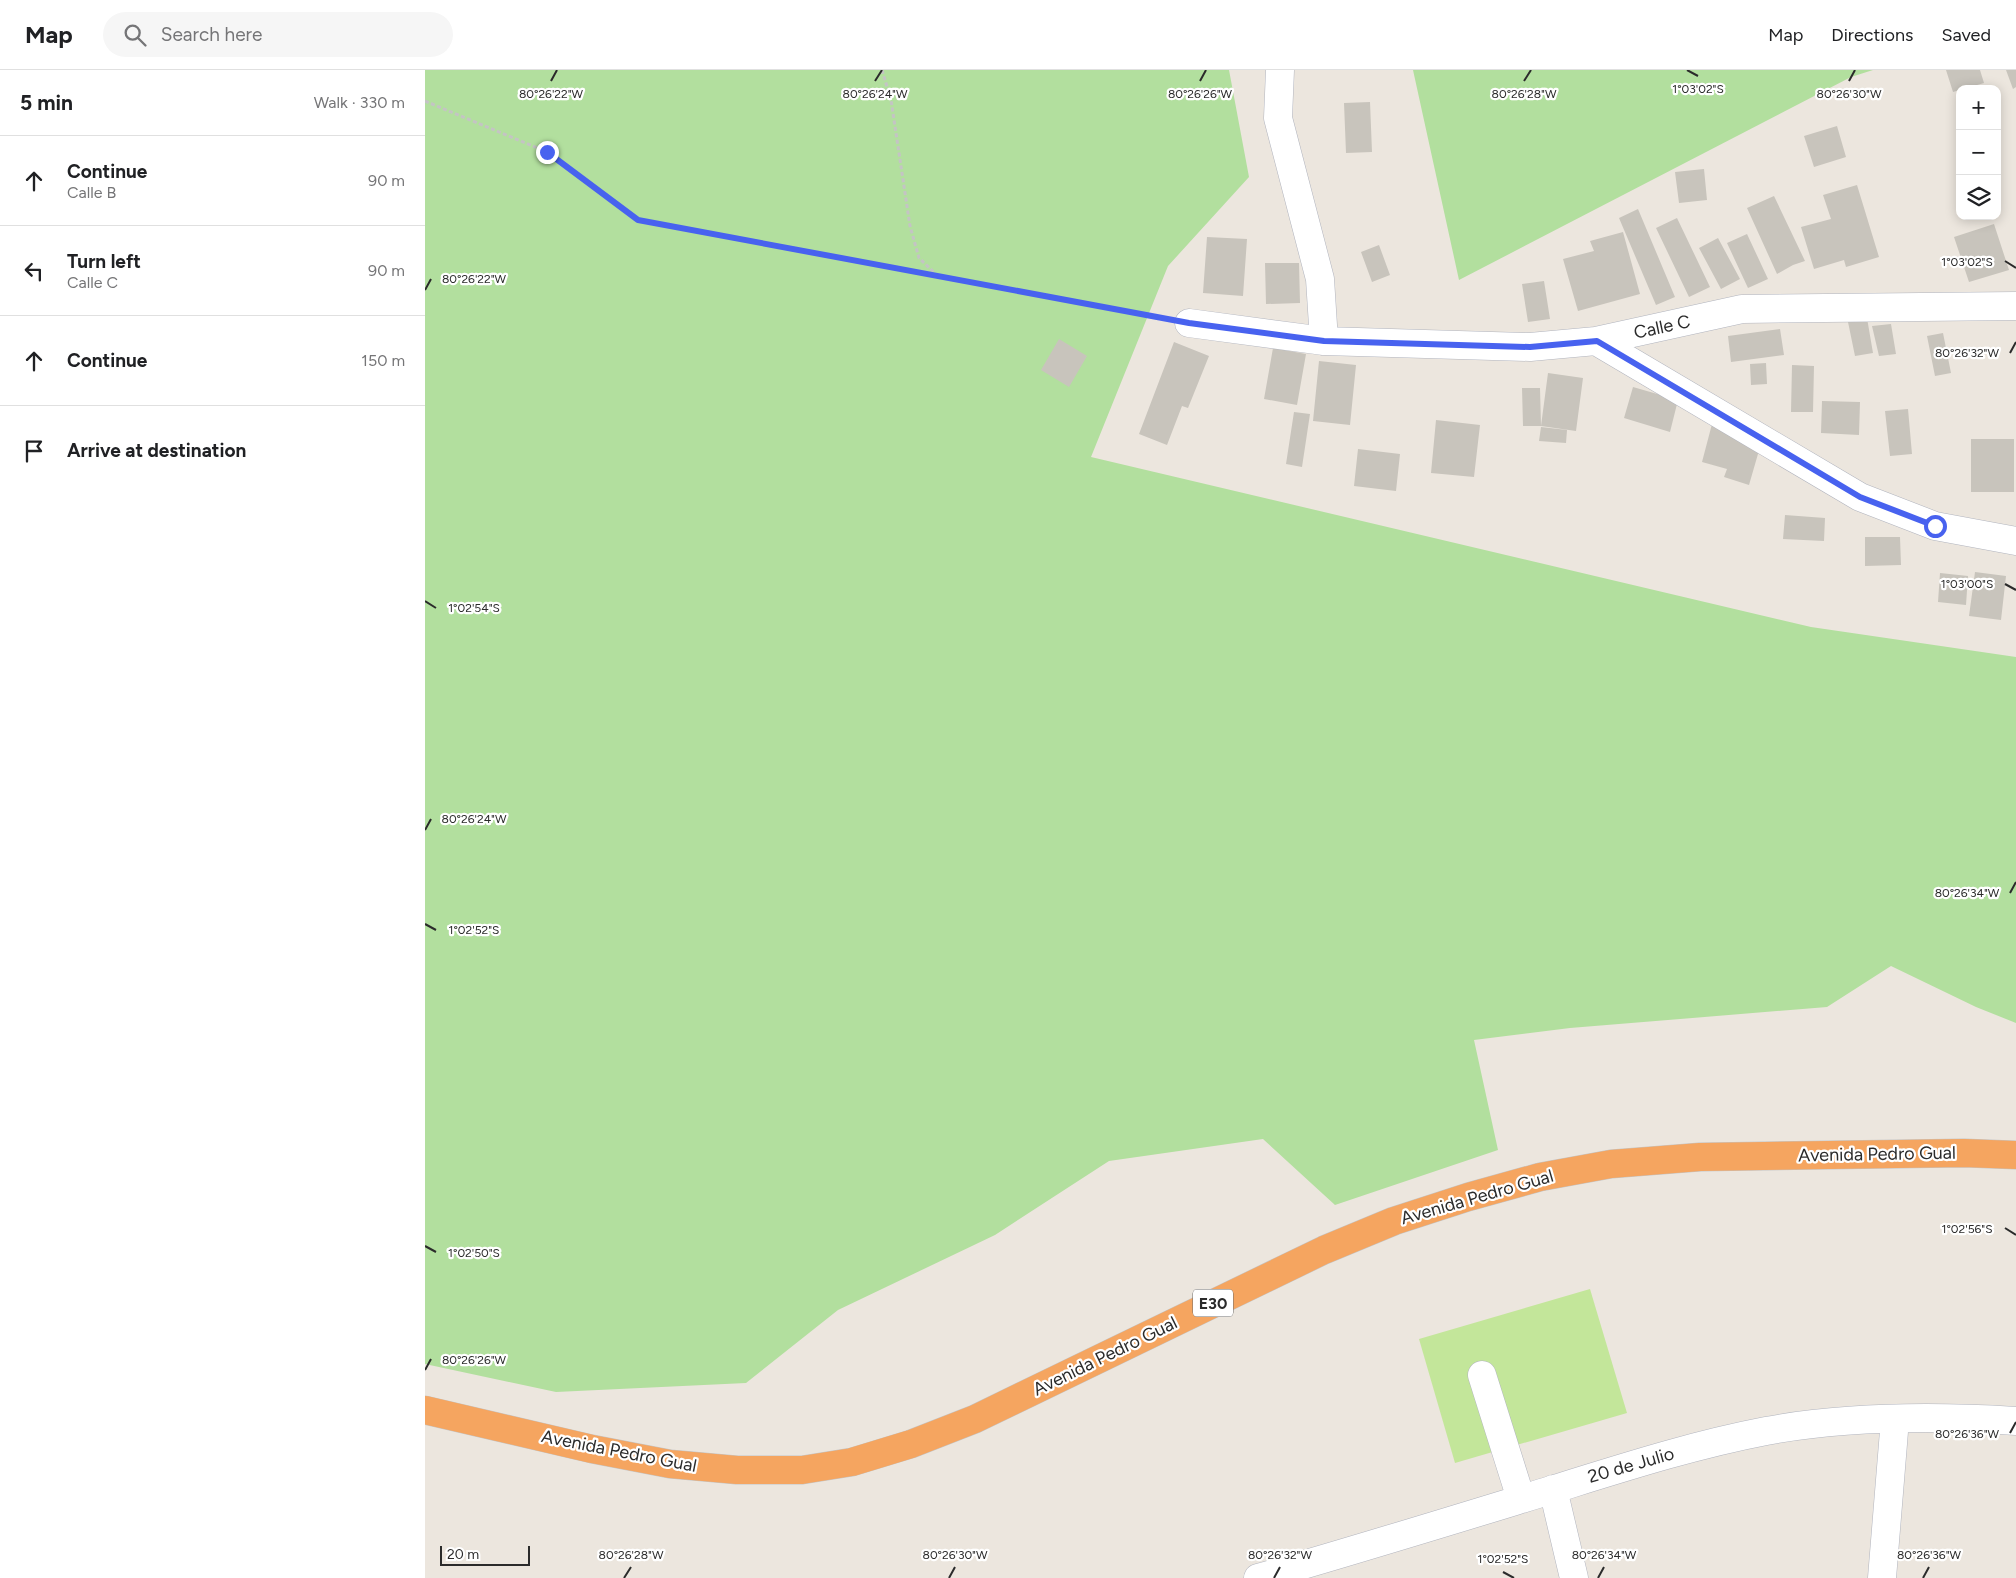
<!DOCTYPE html>
<meta charset="utf-8">
<style>
:root{--surface:#fff;--page:#f6f6f6;--text:#202124;--muted:#757577;--line:#e0e0e0}
body{margin:0;font-family:Figtree,sans-serif;background:var(--page);color:var(--text)}
.controls{position:absolute;right:15px;top:15px;display:grid;overflow:hidden;border-radius:10px;box-shadow:0 2px 12px #0003}
.controls button{width:45px;height:45px;display:grid;place-items:center;padding:0;border:0;border-bottom:1px solid var(--line);background:var(--surface);color:var(--text);font:25px sans-serif}
.scale{position:absolute;left:15px;bottom:12px;width:90px;box-sizing:border-box;padding-left:5px;border:2px solid #2b2b2b;border-top:0;font-size:14px;line-height:18px;white-space:nowrap;color:#2b2b2b;-webkit-text-stroke:4px #fff;paint-order:stroke}
.stop{position:absolute;width:15px;height:15px;margin:-11px;border:4px solid #4862ef;border-radius:50%;background:#fff}
.stop.end{background:#4862ef;border-color:#fff;box-shadow:0 1px 5px #0008}
.list{margin:0;padding:0;list-style:none}
h2{display:flex;justify-content:space-between;align-items:center;height:65px;margin:0;padding:0 20px;font-size:21px}
h2 small{font-size:16px;font-weight:400;color:var(--muted)}
.list li{display:grid;grid-template-columns:32px 1fr auto;gap:15px;align-items:center;box-sizing:border-box;height:90px;padding:0 20px;border-top:1px solid var(--line)}
.list b{display:block;font-size:19px;white-space:nowrap}
.list p{margin:0;font-size:16px;white-space:nowrap;color:var(--muted)}
.list em{font-size:16px;font-style:normal;color:var(--muted)}
.icon{flex:none;width:28px;height:28px;fill:none;stroke:currentColor;stroke-width:2;stroke-linecap:round;stroke-linejoin:round}
.map{position:relative;flex:none;width:1591px;height:1508px;overflow:hidden}
header{display:flex;align-items:center;gap:30px;box-sizing:border-box;height:70px;padding:0 25px;background:var(--surface);border-bottom:1px solid var(--line)}
header strong{font-size:24px}
nav{display:flex;gap:28px;margin-inline-start:auto;font-size:18px}
.search{width:350px;height:45px;background:var(--page);display:flex;align-items:center;gap:12px;box-sizing:border-box;padding:0 18px;border-radius:28px;color:var(--muted);font-size:19px}
main{display:flex}
aside{flex:1;background:var(--surface)}
.map>svg:first-child{display:block}
.green{fill:#b2df9e}
.pitch{fill:#c3e69a}
.building{fill:#c8c4bc}
.lines{fill:none;stroke-linecap:round;stroke-linejoin:round}
.minor-casing{stroke:#b1b4be;stroke-width:29}
.highway-casing{stroke:#c4c4c4;stroke-width:29}
.path{stroke:#c4c4c4;stroke-width:3;stroke-dasharray:4 2.5;stroke-linecap:butt}
.minor{stroke:#fff;stroke-width:28}
.highway{stroke:#f5a560;stroke-width:28}
.route{stroke:#4862ef;stroke-width:6}
.ticks{fill:none;stroke:#2b2b2b;stroke-width:2}
.labels{text-anchor:middle;dominant-baseline:central;stroke-width:4.5;stroke-linejoin:round;paint-order:stroke}
.shield{fill:#fff;stroke:#6b6b6b;stroke-width:1}
.shield-label{font-size:16px;font-weight:bold;fill:#2b2b2b}
.street-label{font-size:18px;fill:#2b2b2b;stroke:#fff}
.ticks-label{font-size:12px;text-anchor:middle;fill:#2b2b2b;stroke:#fff;stroke-width:4.5;stroke-linejoin:round;paint-order:stroke}
</style>
<header>
<strong>Map</strong>
<div class="search"><svg class="icon" aria-label="search" viewBox="0 0 24 24"><circle cx="10" cy="10" r="6"/><path d="M15 15l6 6"/></svg>Search here</div>
<nav><a>Map</a><a>Directions</a><a>Saved</a></nav>
</header>
<main>
<aside>
<h2>5 min<small>Walk · 330 m</small></h2>
<ul class="list">
<li><svg class="icon" aria-label="ahead" viewBox="0 0 24 24"><path d="M12 20V5M6 11l6-6 6 6"/></svg><div><b>Continue</b><p>Calle B</p></div><em>90 m</em></li>
<li><svg class="icon" aria-label="left" viewBox="0 0 24 24"><path d="M17 20v-9H6M10 6l-5 5 5 5"/></svg><div><b>Turn left</b><p>Calle C</p></div><em>90 m</em></li>
<li><svg class="icon" aria-label="ahead" viewBox="0 0 24 24"><path d="M12 20V5M6 11l6-6 6 6"/></svg><div><b>Continue</b></div><em>150 m</em></li>
<li><svg class="icon" aria-label="arrive" viewBox="0 0 24 24"><path d="M6 21V4h12l-3 4 3 4H6"/></svg><div><b>Arrive at destination</b></div></li>
</ul>
</aside>
<div class="map">
<svg width="1591" height="1508" viewBox="0 0 1591 1508">
<rect width="100%" height="100%" fill="#ece6de"/>
<path class="green" d="M0 0H804L824 107 743 196 666 387 1386 557 1591 587V953L1551 937 1466 896 1402 937 1145 958 1049 970 1073 1080 910 1135 838 1069 684 1091 570 1165 413 1240 321 1313 131 1322 0 1294Z
M988 0H1448L1426 7 1034 210Z"/>
<path class="pitch" d="M1165 1219 1202 1343 1030 1393 994 1269Z"/>
<path class="building" d="M1521 0H1555L1559 13 1528 22Z
M1581 0H1591V17L1588 19Z
M945 32 947 82 921 83 919 33Z
M1412 56 1421 87 1389 97 1379 66Z
M1279 99 1282 130 1254 133 1250 102Z
M1432 115 1454 187 1421 197 1419 190 1389 199 1376 157 1406 149 1398 125Z
M1349 126 1380 191 1368 195 1352 204 1322 138Z
M1213 139 1250 227 1231 235 1194 148Z
M1252 148 1285 217 1264 227 1231 158Z
M1569 154 1584 200 1544 212 1529 167Z
M1198 162 1215 224 1153 241 1138 189 1169 181 1165 171Z
M1322 164 1343 209 1323 218 1302 173Z
M782 167 822 169 818 226 778 223Z
M1293 168 1315 209 1296 219 1274 178Z
M954 175 965 205 947 212 936 182Z
M840 193H874L875 233 841 234Z
M1119 211 1125 249 1103 252 1097 214Z
M1442 248 1448 283 1430 286 1423 252Z
M1466 254 1471 284 1454 286 1447 256Z
M1355 259 1359 285 1306 292 1303 266Z
M1518 263 1526 303 1510 306 1502 266Z
M634 269 662 286 644 317 616 300Z
M749 272 784 286 763 338 757 336 742 375 714 364Z
M848 278 881 284 872 335 839 329Z
M894 291 931 295 925 355 888 351Z
M1341 293 1342 314 1326 315 1325 294Z
M1367 295 1389 296 1388 342H1366Z
M1123 303 1158 308 1151 361 1116 356H1098L1097 318H1115L1116 356Z
M1208 317 1253 330 1245 362 1199 348Z
M1397 331 1435 332 1434 365 1396 363Z
M1483 339 1487 384 1465 386 1460 341Z
M869 342 885 344 877 397 861 394Z
M1011 350 1055 355 1049 407 1006 403Z
M1287 354 1312 361 1310 369 1335 377 1324 415 1299 407 1302 399 1277 392Z
M1116 357 1142 360 1141 373 1114 371Z
M1546 369H1589V422H1546Z
M933 379 975 384 971 421 929 416Z
M1360 445 1400 448 1399 471 1358 469Z
M1440 467H1475L1476 495 1440 496Z
M1550 502 1581 506 1576 550 1544 546Z
M1515 503 1543 506 1541 535 1513 532Z"/>
<g class="lines">
<g class="minor-casing">
<path id="minor" d="M855 0 853 48 895 209 899 271
M764 253 899 271 1105 277 1171 271 1317 239 1591 236
M1171 271 1435 427 1510 456 1591 471
M1057 1305 1096 1429
M1128 1419 1149 1508
M833 1508C931 1480 1028 1450 1126 1420 1197 1398 1268 1375 1341 1361 1422 1346 1509 1346 1591 1351
M1457 1508 1470 1349"/>
</g>
<g class="highway-casing">
<path id="highway" d="M0 1340 167 1379 245 1394 312 1400H377L427 1392 486 1374 550 1349 899 1180 969 1151 1043 1127 1115 1107 1186 1094 1275 1087 1539 1083 1591 1085"/>
</g>
<path class="path" d="M457 0 466 30 485 156 494 188 514 207 737 248
M0 31 122 82 213 150 514 207"/>
<use href="#minor" class="minor"/>
<use href="#highway" class="highway"/>
</g>
<g class="lines">
<path class="route" d="M122 82 213 150 764 253 899 271 1105 277 1172 271 1435 427 1510 456"/>
</g>
<path class="ticks" d="M1262 0 1273 6M126 11 132 0M450 11 457 0M775 11 781 0M1099 11 1106 0M1424 11 1430 0M1580 191 1591 198M0 220 6 209M1585 283 1591 272M1580 514 1591 520M0 531 11 538M0 760 6 749M1585 823 1591 812M0 854 11 860M1580 1158 1591 1165M0 1176 11 1182M0 1300 6 1289M1585 1363 1591 1352M1078 1502 1089 1508M199 1508 206 1497M524 1508 530 1497M849 1508 855 1497M1173 1508 1179 1497M1498 1508 1504 1497"/>
<g class="labels">
<rect class="shield" x="768" y="1219.5" width="40" height="27" rx="4"/>
<g class="shield-label">
<text x="788" y="1233">E30</text>
</g>
<g class="street-label">
<text transform="translate(1237 257) rotate(-12)">Calle C</text>
<text transform="translate(1452 1084) rotate(-1)">Avenida Pedro Gual</text>
<text transform="translate(1052 1127) rotate(-16)">Avenida Pedro Gual</text>
<text transform="translate(680 1286) rotate(-26)">Avenida Pedro Gual</text>
<text transform="translate(194 1381) rotate(11)">Avenida Pedro Gual</text>
<text transform="translate(1206 1395) rotate(-16)">20 de Julio</text>
</g>
</g>
<g class="ticks-label">
<text x="1273" y="23">1°03'02"S</text>
<text x="450" y="28">80°26'24"W</text>
<text x="126" y="28">80°26'22"W</text>
<text x="775" y="28">80°26'26"W</text>
<text x="1099" y="28">80°26'28"W</text>
<text x="1424" y="28">80°26'30"W</text>
<text x="1542" y="196">1°03'02"S</text>
<text x="49" y="213">80°26'22"W</text>
<text x="1542" y="287">80°26'32"W</text>
<text x="1542" y="518">1°03'00"S</text>
<text x="49" y="542">1°02'54"S</text>
<text x="49" y="753">80°26'24"W</text>
<text x="1542" y="827">80°26'34"W</text>
<text x="49" y="864">1°02'52"S</text>
<text x="1542" y="1163">1°02'56"S</text>
<text x="49" y="1187">1°02'50"S</text>
<text x="49" y="1294">80°26'26"W</text>
<text x="1542" y="1368">80°26'36"W</text>
<text x="206" y="1489">80°26'28"W</text>
<text x="530" y="1489">80°26'30"W</text>
<text x="855" y="1489">80°26'32"W</text>
<text x="1179" y="1489">80°26'34"W</text>
<text x="1504" y="1489">80°26'36"W</text>
<text x="1078" y="1493">1°02'52"S</text>
</g>
</svg>
<div class="controls">
<button>+</button>
<button>−</button>
<button><svg class="icon" aria-label="layers" viewBox="0 0 24 24"><path d="M12 4l9 5-9 5-9-5zM3 14l9 5 9-5"/></svg></button>
</div>
<div class="scale">20 m</div>
<div class="stop" style="left:1510px;top:456px"></div>
<div class="stop end" style="left:122px;top:82px"></div>
</div>
</main>
